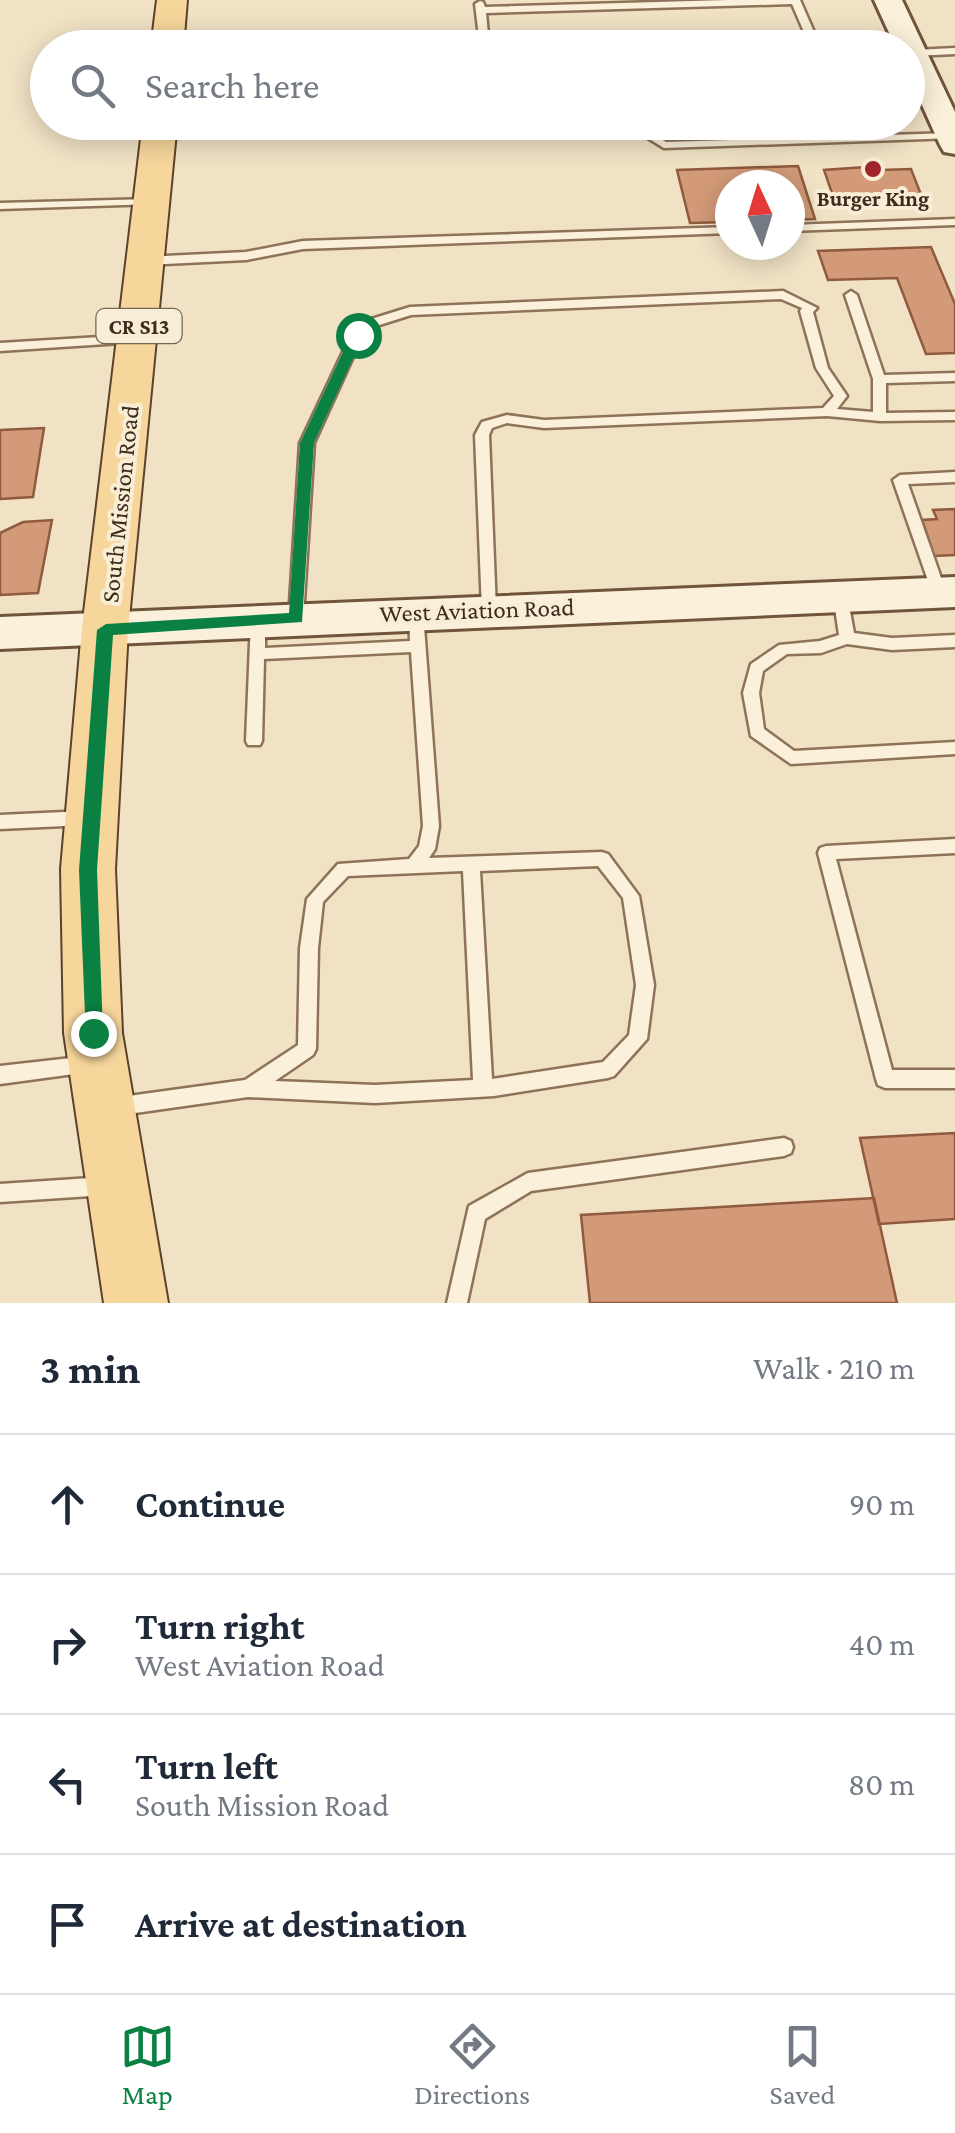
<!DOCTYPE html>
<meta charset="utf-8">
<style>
:root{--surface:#fff;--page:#f2f2f3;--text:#1f2937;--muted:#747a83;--line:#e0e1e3;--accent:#0b8043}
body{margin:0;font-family:"Crimson Pro",serif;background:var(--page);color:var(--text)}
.compass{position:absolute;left:715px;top:170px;width:90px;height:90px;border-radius:50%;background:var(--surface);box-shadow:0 5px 25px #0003;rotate:356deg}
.stop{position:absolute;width:30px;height:30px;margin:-22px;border:8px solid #0b8043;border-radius:50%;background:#fff}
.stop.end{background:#0b8043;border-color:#fff;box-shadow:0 2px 10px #0008}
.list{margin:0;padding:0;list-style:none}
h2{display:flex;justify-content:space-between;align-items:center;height:130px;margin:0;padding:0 40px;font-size:42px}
h2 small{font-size:32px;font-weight:400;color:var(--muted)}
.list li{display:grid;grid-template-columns:65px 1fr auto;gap:30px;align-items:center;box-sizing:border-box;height:140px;padding:0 40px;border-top:2px solid var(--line)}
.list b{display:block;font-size:38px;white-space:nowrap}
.list p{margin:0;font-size:32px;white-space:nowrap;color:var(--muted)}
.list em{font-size:32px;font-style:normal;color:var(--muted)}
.icon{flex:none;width:55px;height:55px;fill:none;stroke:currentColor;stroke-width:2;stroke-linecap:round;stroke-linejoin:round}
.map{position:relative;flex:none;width:955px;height:1303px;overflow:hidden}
.search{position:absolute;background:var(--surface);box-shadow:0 5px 25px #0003;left:30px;right:30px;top:30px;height:110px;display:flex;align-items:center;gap:25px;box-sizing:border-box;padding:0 35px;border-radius:55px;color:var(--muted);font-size:38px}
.sheet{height:690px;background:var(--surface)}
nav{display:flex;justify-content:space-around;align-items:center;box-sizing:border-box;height:140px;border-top:2px solid var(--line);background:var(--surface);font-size:28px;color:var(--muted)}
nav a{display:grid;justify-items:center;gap:5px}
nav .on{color:var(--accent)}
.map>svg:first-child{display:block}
.building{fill:#d29a78;stroke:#8f5a3d;stroke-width:2.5}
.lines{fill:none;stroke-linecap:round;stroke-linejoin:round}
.lane-casing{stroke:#8e7359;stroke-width:5}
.secondary-casing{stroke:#70543c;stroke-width:6}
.primary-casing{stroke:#5c412d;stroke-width:4}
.lane{fill:#fbf0d9;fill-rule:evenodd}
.secondary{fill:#fbf0d9;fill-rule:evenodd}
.primary{fill:#f6d69b;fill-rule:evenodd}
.route{fill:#0b8043}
.poi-dot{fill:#a1252a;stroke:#f8edd5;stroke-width:4}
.labels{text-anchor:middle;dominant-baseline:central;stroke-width:8;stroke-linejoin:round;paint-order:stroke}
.far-poi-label{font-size:22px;font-weight:bold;fill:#3d2c1e;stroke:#f8edd5}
.shield{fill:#f8edd5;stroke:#756655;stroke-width:2.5}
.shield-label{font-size:22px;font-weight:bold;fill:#3d2c1e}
.street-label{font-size:25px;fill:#3d2c1e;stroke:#f8edd5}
</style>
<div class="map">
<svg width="955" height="1303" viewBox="0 0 955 1303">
<rect width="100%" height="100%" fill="#f1e2c5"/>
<path class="building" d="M798 166 815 219 790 220V185H730V222L690 223 677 170Z
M880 166 881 170 911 169 922 197 834 199 824 170Z
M931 247 955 304V353L926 354 897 278 828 280 818 251Z
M44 428 33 497 0 499V430Z
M955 509V555L934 556 922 520 937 519 933 510Z
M52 520 38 593 0 595V533L23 522Z
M955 1133V1219L879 1224 860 1138Z
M874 1198 897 1303H590L581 1215Z"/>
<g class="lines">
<g class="lane-casing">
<path id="lane" d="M728 0H800L821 48H811L792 4 486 13 488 34 508 48H495L479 37 475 4 480 1 483 2 485 7Z
M955 48V54L914 56 909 53 914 50Z
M622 122H635L666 142 951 133 955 134V138L664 148Z
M151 199 157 202 155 204 0 209V203Z
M955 219V225L790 231V225Z
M730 227V233L303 249 246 260 145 265 139 261 145 257 246 252 303 241Z
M783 291 817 308 813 312 828 368 847 396 837 409 873 412V379L845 295 851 291 857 295 884 375 955 373V381L886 383V413L955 412V420L880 421 827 416 544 428 507 423 492 428 489 435 496 610 489 615 482 610 475 435 482 422 507 415 544 420 823 408 834 396 816 368 800 311 802 308 781 299 411 315 373 327 362 337 314 443 303 618 301 622H291L289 618 300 443 351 335 365 321 410 307Z
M133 335 139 339 137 342 0 351V343Z
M955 472V482L908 484 946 592 939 597 932 592 893 480 900 475Z
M840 590 847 595 854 633 892 638 955 635V647L892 650 847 644 821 653 787 654 763 671 759 693 764 729 794 751 955 742V754L791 764 751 736 743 693 751 664 779 645 820 641 839 635 833 595Z
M416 608 423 613 439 826 435 849 429 858 602 852 608 854 639 896 654 985 647 1039 614 1076 608 1078 494 1096 375 1103 248 1097 114 1116 107 1113 105 1107 107 1101 114 1098 245 1080 298 1045 300 948 307 899 338 864 409 859 419 846 423 826 411 652 264 659 262 741 260 745H248L246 741 251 619 253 615H263L265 619V648L410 641 409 613ZM598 866 623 898 636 985 629 1035 603 1062 492 1079 480 871ZM463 871 473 1080 375 1085 275 1081 313 1055 316 1049 318 948 323 902 348 876Z
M86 811 92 813 94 818 92 823 86 825 0 829V815Z
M955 839V853L836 859 892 1070H955V1088H885L878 1085 876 1079 818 853 820 848 826 846Z
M89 1056 95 1058 98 1064 95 1070 89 1072 0 1084V1066Z
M784 1138 791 1141 793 1147 791 1153 784 1156 531 1191 485 1219 467 1303H447L469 1206 528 1173Z
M106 1177 113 1179 116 1186 113 1193 106 1195 0 1202V1184Z"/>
</g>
<g class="secondary-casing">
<path id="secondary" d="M874 0H902L955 112V154L944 152 940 145 908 74V48H896Z
M955 577V607L0 649V617Z"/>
</g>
<g class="primary-casing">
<path id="primary" d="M157 0H187L183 48H151Z
M143 122H177L128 629 115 869 122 1033 168 1303H104L64 1033 61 869 82 629Z"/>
</g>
<use href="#lane" class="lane"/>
<use href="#secondary" class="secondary"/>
<use href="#primary" class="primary"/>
</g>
<path class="route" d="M358 331 364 335 314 443 302 622 113 635 97 870 103 1033 100 1039H86L79 870 97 630 106 624 289 613 300 443 351 335Z"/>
<circle class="poi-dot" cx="873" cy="169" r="10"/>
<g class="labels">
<g class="far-poi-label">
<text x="873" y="198">Burger King</text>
</g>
<rect class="shield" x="96.5" y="309" width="85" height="34" rx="8"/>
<g class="shield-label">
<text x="139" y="326">CR S13</text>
</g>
<g class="street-label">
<text transform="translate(120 504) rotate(-84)">South Mission Road</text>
<text transform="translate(477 610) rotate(-2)">West Aviation Road</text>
</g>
</g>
</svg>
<svg class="compass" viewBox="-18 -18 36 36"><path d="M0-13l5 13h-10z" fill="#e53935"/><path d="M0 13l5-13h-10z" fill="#747a83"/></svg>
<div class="stop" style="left:358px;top:335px"></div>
<div class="stop end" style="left:93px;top:1033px"></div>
<div class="search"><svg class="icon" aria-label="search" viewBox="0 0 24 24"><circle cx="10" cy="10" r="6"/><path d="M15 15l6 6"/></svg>Search here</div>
</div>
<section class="sheet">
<h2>3 min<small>Walk · 210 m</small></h2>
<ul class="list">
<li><svg class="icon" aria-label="ahead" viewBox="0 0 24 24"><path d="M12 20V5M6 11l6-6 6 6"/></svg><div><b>Continue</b></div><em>90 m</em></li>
<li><svg class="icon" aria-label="right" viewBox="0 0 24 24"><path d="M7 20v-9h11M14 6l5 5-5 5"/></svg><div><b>Turn right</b><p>West Aviation Road</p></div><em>40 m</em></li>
<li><svg class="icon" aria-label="left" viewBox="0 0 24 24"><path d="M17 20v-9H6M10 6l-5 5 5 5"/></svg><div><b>Turn left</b><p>South Mission Road</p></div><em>80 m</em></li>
<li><svg class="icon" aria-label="arrive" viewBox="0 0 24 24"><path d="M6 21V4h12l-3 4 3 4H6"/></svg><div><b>Arrive at destination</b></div></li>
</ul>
</section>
<nav>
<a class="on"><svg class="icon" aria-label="map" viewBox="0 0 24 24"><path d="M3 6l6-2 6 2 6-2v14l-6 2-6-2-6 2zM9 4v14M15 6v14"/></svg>Map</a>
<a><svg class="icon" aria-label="directions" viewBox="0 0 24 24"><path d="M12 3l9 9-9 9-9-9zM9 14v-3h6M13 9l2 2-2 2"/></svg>Directions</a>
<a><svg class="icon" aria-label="saved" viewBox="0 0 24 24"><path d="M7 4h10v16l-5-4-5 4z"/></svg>Saved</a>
</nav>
